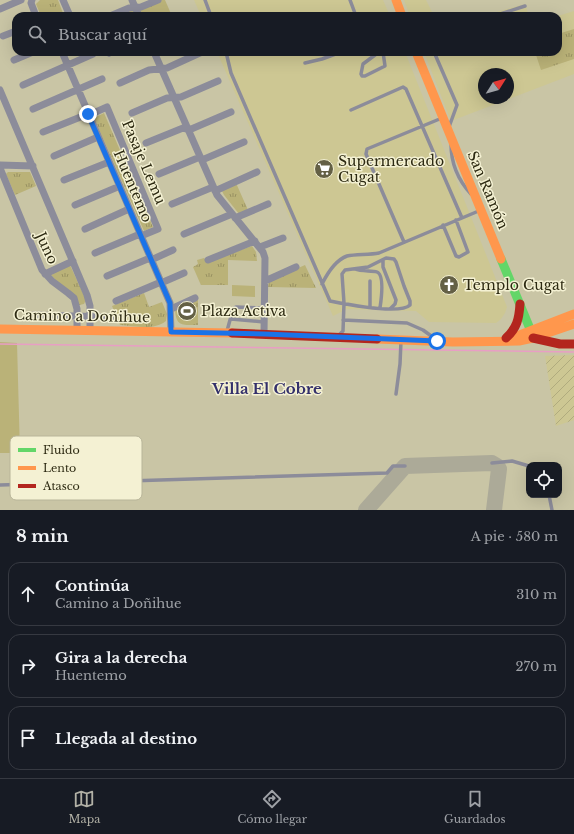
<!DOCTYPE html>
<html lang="es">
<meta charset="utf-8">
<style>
:root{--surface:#171b24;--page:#242831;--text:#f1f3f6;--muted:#9ea1a6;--line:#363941;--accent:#b2b1a6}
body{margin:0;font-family:"Libre Baskerville",serif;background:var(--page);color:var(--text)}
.controls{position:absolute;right:12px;bottom:12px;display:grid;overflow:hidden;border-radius:8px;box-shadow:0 4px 16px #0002}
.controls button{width:36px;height:36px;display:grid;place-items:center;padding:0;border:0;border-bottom:1px solid var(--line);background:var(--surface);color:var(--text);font:20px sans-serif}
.compass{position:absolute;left:478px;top:68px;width:36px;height:36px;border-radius:50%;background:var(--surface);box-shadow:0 4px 16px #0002;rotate:53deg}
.stop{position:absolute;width:12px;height:12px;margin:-9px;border:3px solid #1a73e8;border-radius:50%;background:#fff}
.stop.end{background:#1a73e8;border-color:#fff;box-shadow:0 1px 4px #0008}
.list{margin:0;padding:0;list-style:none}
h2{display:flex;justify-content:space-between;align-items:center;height:52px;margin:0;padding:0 16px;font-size:17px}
h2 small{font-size:13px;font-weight:400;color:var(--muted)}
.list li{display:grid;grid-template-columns:26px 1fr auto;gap:12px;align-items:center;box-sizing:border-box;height:64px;margin:0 8px 8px;padding:0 8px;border:1px solid var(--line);border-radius:12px}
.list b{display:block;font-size:15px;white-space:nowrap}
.list p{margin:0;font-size:13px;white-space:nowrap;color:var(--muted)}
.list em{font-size:13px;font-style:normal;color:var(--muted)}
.icon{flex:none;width:22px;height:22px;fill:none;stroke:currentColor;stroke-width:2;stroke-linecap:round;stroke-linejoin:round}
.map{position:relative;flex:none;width:574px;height:510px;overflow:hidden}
.search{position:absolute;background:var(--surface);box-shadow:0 4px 16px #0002;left:12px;right:12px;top:12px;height:44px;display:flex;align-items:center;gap:10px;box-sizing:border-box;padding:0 14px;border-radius:12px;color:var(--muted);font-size:15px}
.sheet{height:268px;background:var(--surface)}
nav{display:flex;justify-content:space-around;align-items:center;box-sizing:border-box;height:56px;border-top:1px solid var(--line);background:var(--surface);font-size:11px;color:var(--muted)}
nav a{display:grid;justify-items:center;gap:2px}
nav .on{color:var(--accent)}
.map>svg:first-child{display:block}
.built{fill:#cdc793;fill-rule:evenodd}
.industrial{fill:url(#industrial-furrows)}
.green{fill:#bab278}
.park{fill:url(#park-tufts)}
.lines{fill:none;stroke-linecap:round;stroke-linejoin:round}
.stream{stroke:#e89ec4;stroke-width:1.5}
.taxiway{stroke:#acaa98;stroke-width:16}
.lane{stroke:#8c8c9a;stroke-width:3.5}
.street{stroke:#8c8c9a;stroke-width:7}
.fast{stroke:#63d668;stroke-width:9}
.slow{stroke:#ff974d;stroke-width:9}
.jam{stroke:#b3261e;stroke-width:9}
.route{stroke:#1a73e8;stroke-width:5}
.labels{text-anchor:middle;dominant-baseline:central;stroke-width:3;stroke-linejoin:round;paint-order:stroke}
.poi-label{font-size:14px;fill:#2d2a12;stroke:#f4f1d3;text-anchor:start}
.street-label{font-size:14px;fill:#2d2a12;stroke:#f4f1d3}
.neighbourhood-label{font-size:15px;font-weight:bold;fill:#33306b;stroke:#f4f1d3}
.key{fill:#f4f1d3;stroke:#b8b599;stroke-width:1}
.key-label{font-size:11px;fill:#2d2a12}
</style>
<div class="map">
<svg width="574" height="510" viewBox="0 0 574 510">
<defs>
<pattern id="industrial-furrows" width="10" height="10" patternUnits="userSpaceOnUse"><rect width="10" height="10" fill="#cdc793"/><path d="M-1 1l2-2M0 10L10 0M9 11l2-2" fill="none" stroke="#b0ab7e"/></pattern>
<pattern id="park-tufts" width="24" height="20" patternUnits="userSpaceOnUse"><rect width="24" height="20" fill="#bab278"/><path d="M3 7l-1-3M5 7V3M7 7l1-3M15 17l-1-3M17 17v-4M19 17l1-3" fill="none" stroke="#989161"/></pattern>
</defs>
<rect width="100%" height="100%" fill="#c9c5a5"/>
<path class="built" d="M194 0H383L390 16H201Z
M404 0H426L434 16H410Z
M525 4 529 16H483Z
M574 11V74L451 121 424 52H558V16ZM484 74H508V98H484Z
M217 52H405L507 307 505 313 501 319 496 323 429 322 416 311 347 309 333 316Z"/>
<path class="industrial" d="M574 355V420L556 426 545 356Z"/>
<path class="green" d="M232 285 255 286V297L232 296Z
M0 342 17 343 20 453H0Z"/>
<path class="park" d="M40 0H58L64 16H41L36 4Z
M162 0H165L172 16H114L129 10 141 9Z
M574 29V59L541 70 535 52H558V34Z
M104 113 153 227 144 231 94 118Z
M8 172H30L36 186 15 195 6 174Z
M236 183 248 210 239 214 224 195 221 189Z
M252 246 256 252 257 261 228 260V285H201L200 283 193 267 198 264 197 260 204 258 207 262Z
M70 265 86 300 84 304 79 305 50 274Z
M305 265 316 288 268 287 269 281Z
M144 293 149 307 162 302 167 314 166 321C153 331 136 326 120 325L112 306Z
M198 299V325C182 325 176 327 175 309Z"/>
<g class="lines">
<path class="stream" d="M0 344 574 352"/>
<path class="taxiway" d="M366 510 405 466 492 463 497 466 499 469 494 510"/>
<path class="lane" d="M205 0 211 16
M350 0 356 16
M494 16 525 6
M226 52 231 73 330 301C345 304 400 315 410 305V301L404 286 396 262 394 259 386 258 368 267 345 270 342 274 344 303 343 331 339 335
M379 52 363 64 361 74 362 76H365L385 66 383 52
M434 52 457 105 449 127
M304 54 311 52
M305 63 322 59 341 52
M351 110 403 87 406 89 462 218
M451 144C451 164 458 180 471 194
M443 225 456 256 459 257 468 252 456 220
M404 242 366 154 367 149 442 118
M383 260V267L396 300 395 304 390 309
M355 269C362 272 372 270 377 272 385 275 381 301 380 308
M322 284C327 274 336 260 347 256 356 254 369 255 379 253L481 210
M370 307V281
M231 319 264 322
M343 320 407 323 423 330 434 338
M227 331 233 309 236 307 264 308
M396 394 400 364 401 341
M492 463 512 461 529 466
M0 485 387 473 393 466H405
M549 495 552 510"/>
<path class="street" d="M32 0 31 3 36 16
M63 0 70 16
M132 0 139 16
M0 9 21 0
M110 16 129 8 141 7 158 0
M3 36 16 31
M62 52 170 303 171 332
M154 52 217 195 263 252 265 258 264 334
M109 53 111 52
M14 60 33 52
M120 83 149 70 167 68 202 52
M23 85 93 54
M0 90 87 295 90 306V330
M33 109 102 79
M132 113 167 98 181 97 218 81
M89 115 107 107 158 229 141 236
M43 132 88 114
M146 143 183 128 189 130 231 112
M54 156 98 137
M202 160 244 142
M0 165 33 166
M0 168 42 270 52 281 68 293 74 298 77 309V330
M159 174 200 157
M64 180 109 162
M215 191 257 172
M172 204 213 187
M75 205 120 186
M235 218 268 204
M85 229 129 209
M184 234 232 214
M260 247 283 238
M95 253 140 234
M151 260 173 250
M208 260 255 241
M45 274 73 261
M107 276 150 258
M265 281 296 267
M161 283 184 273
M116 301 161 282
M171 309 195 298
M34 315 113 317"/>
<path class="fast" d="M501 259 533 336"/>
<path class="slow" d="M396 0 402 16
M416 52 501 259
M0 329 232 333
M517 336 574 314
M377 339 453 342 519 341 533 338 574 324"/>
<path class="jam" d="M232 333 377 339
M506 338C517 328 519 319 520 304
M533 338 560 344H574"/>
</g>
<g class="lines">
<path class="route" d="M88 114 170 303 171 332 264 334 437 341"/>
</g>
<defs>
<g id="supermarket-disc" transform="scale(1)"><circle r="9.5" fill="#646045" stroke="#f4f1d3"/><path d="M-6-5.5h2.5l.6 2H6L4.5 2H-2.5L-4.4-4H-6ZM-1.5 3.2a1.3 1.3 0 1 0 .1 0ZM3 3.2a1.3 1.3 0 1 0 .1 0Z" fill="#fff"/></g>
<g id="church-disc" transform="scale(1)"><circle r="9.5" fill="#646045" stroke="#f4f1d3"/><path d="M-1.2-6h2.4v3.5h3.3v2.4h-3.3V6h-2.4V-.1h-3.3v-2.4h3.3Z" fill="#fff"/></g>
<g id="stadium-disc" transform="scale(1)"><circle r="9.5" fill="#646045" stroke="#f4f1d3"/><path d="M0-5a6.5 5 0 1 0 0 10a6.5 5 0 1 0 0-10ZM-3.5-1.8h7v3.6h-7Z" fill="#fff"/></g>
</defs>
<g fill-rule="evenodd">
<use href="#supermarket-disc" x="324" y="169"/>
<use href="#church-disc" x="449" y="285"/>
<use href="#stadium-disc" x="187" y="311"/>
</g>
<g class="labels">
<g class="poi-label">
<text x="338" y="161">Supermercado<tspan x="338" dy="16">Cugat</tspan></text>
<text x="463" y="285">Templo Cugat</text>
<text x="201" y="311">Plaza Activa</text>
</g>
<g class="street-label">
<text transform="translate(144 162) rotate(67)">Pasaje Lemu</text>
<text transform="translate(133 186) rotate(67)">Huentemo</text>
<text transform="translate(488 190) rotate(67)">San Ramón</text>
<text transform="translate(47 248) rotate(65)">Juno</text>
<text transform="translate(82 316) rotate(1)">Camino a Doñihue</text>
</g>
<g class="neighbourhood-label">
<text x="267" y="388">Villa El Cobre</text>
</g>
</g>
<rect x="10" y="436" width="132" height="64" rx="6" class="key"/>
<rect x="18" y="448" width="18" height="4" fill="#63d668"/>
<rect x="18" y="466" width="18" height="4" fill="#ff974d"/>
<rect x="18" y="484" width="18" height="4" fill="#b3261e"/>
<g class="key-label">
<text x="43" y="454">Fluido</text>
<text x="43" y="472">Lento</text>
<text x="43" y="490">Atasco</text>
</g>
</svg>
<div class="controls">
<button><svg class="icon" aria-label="locate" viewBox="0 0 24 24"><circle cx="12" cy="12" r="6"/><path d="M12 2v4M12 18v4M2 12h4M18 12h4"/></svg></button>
</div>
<svg class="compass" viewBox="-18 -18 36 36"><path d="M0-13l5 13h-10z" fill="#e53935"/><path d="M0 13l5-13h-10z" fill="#9ea1a6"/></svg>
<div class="stop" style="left:437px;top:341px"></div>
<div class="stop end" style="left:88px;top:114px"></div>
<div class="search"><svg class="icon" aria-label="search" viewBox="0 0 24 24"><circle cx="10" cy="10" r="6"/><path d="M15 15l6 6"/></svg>Buscar aquí</div>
</div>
<section class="sheet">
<h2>8 min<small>A pie · 580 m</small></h2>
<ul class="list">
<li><svg class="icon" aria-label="ahead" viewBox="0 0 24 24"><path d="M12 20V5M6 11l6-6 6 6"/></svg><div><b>Continúa</b><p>Camino a Doñihue</p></div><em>310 m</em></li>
<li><svg class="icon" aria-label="right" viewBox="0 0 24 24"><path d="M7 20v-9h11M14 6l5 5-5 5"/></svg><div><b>Gira a la derecha</b><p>Huentemo</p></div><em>270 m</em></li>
<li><svg class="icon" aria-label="arrive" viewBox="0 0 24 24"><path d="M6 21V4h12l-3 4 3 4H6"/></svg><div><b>Llegada al destino</b></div></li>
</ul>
</section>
<nav>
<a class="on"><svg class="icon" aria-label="map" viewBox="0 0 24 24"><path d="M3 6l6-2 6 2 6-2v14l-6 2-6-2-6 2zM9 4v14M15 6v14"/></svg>Mapa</a>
<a><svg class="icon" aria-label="directions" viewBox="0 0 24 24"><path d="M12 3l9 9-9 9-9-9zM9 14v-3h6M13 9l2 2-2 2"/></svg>Cómo llegar</a>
<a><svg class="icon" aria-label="saved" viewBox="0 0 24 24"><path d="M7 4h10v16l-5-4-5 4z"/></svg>Guardados</a>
</nav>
